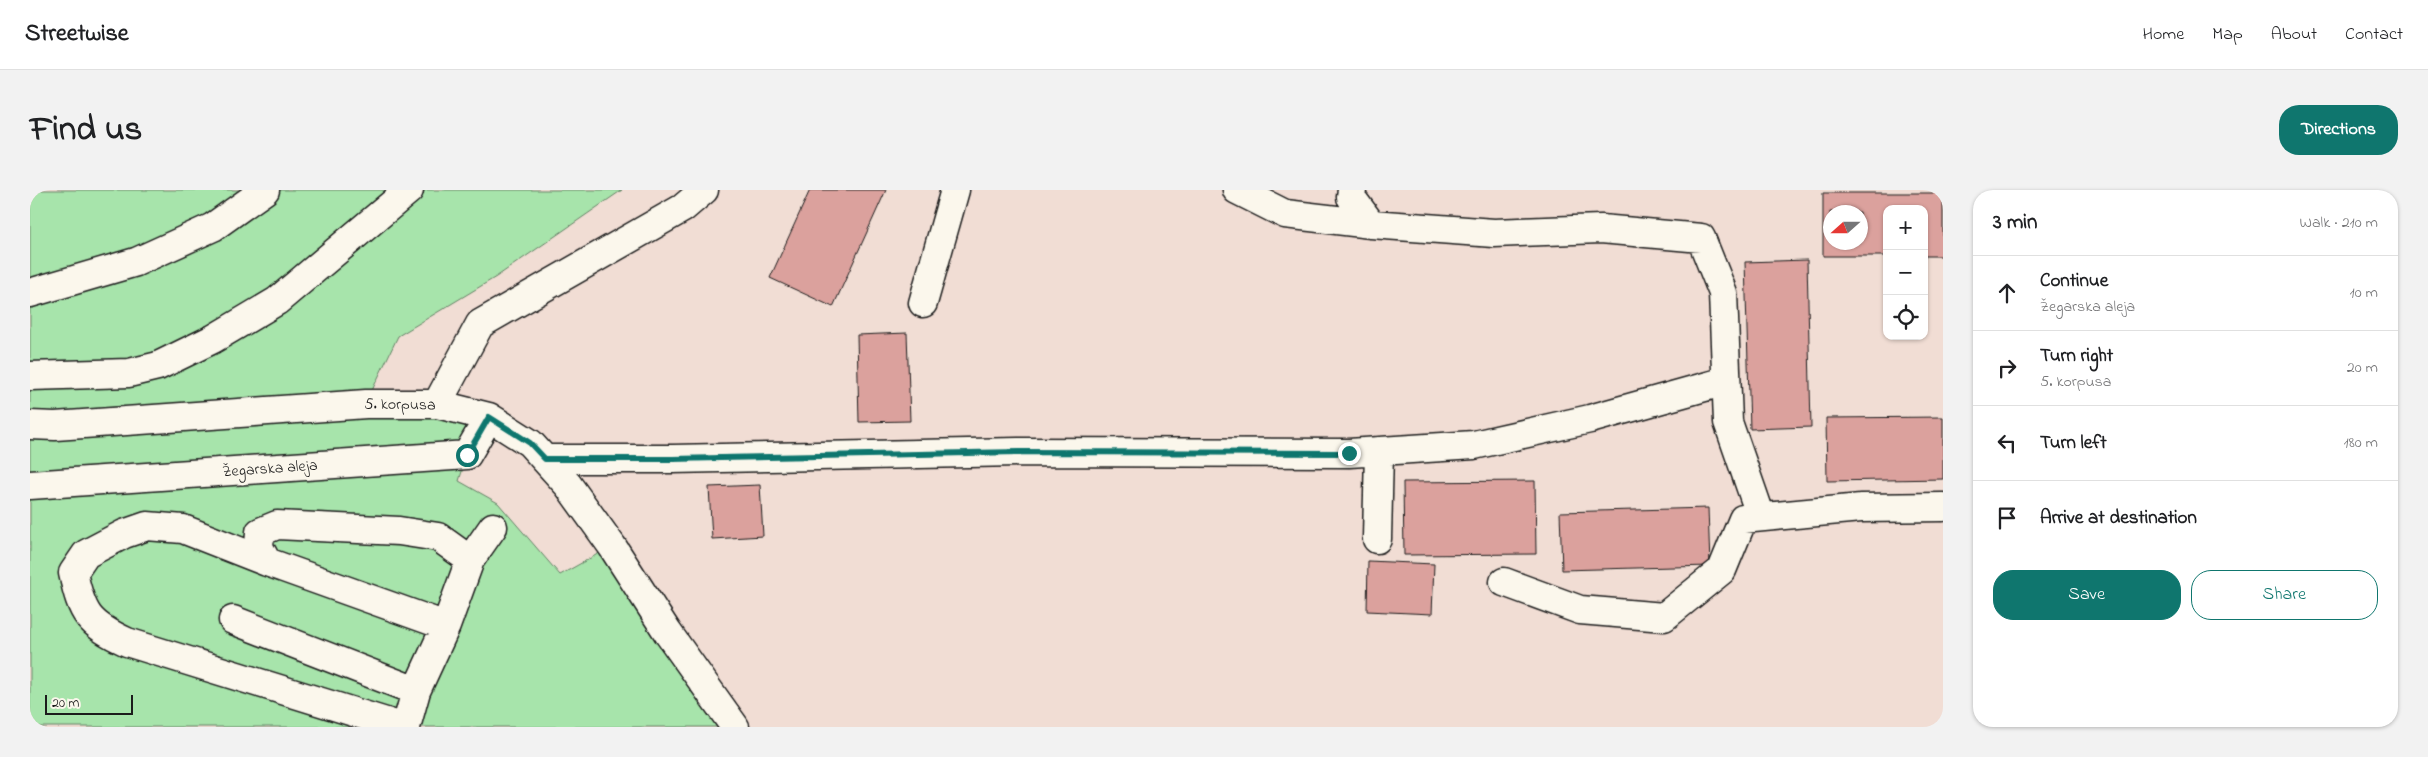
<!DOCTYPE html>
<meta charset="utf-8">
<style>
:root{--surface:#fff;--page:#f2f2f2;--text:#202124;--muted:#757577;--line:#e0e0e0;--accent:#0f766e}
body{margin:0;font-family:"Indie Flower",sans-serif;background:var(--page);color:var(--text)}
.controls{position:absolute;right:15px;top:15px;display:grid;overflow:hidden;border-radius:10px;box-shadow:0 1px 4px #0004}
.controls button{width:45px;height:45px;display:grid;place-items:center;padding:0;border:0;border-bottom:1px solid var(--line);background:var(--surface);color:var(--text);font:25px sans-serif}
.compass{position:absolute;left:1793px;top:15px;width:45px;height:45px;border-radius:50%;background:var(--surface);box-shadow:0 1px 4px #0004;rotate:249deg}
.scale{position:absolute;left:15px;bottom:12px;width:88px;box-sizing:border-box;padding-left:5px;border:2px solid #1c1c1c;border-top:0;font-size:14px;line-height:18px;white-space:nowrap;color:#1c1c1c;-webkit-text-stroke:4px #fbf7ec;paint-order:stroke}
.stop{position:absolute;width:15px;height:15px;margin:-11px;border:4px solid #0f766e;border-radius:50%;background:#fff}
.stop.end{background:#0f766e;border-color:#fff;box-shadow:0 1px 5px #0008}
.list{margin:0;padding:0;list-style:none}
h2{display:flex;justify-content:space-between;align-items:center;height:65px;margin:0;padding:0 20px;font-size:21px}
h2 small{font-size:16px;font-weight:400;color:var(--muted)}
.list li{display:grid;grid-template-columns:32px 1fr auto;gap:15px;align-items:center;box-sizing:border-box;height:75px;padding:0 20px;border-top:1px solid var(--line)}
.list b{display:block;font-size:19px;white-space:nowrap}
.list p{margin:0;font-size:16px;white-space:nowrap;color:var(--muted)}
.list em{font-size:16px;font-style:normal;color:var(--muted)}
.actions{display:flex;gap:10px;padding:15px 20px}
.actions a{flex:1;padding:11px 0;border:1px solid var(--accent);border-radius:20px;text-align:center;font-size:18px;color:var(--accent)}
.actions .main{background:var(--accent);color:#fff}
.icon{flex:none;width:28px;height:28px;fill:none;stroke:currentColor;stroke-width:2;stroke-linecap:round;stroke-linejoin:round}
.map{position:relative;flex:none;width:1913px;height:537px;overflow:hidden;border-radius:20px}
header{display:flex;align-items:center;gap:30px;box-sizing:border-box;height:70px;padding:0 25px;background:var(--surface);border-bottom:1px solid var(--line)}
header strong{font-size:24px}
nav{display:flex;gap:28px;margin-inline-start:auto;font-size:18px}
.intro{display:flex;align-items:center;justify-content:space-between;box-sizing:border-box;height:120px;padding:0 30px}
h1{margin:0;font-size:35px}
.button{padding:12px 22px;border-radius:20px;background:var(--accent);color:#fff;font-size:18px;font-weight:700}
main{display:flex;gap:30px;padding:0 30px}
aside{flex:1;background:var(--surface);border-radius:20px;box-shadow:0 1px 4px #0004}
.map>svg:first-child{display:block}
.green{fill:#a7e4ab;stroke:#628064}
.building{fill:#dba19d;stroke:#1c1c1c;fill-rule:evenodd}
.lines{fill:none;stroke-linecap:round;stroke-linejoin:round}
.minor-casing{stroke:#1c1c1c;stroke-width:31}
.minor{stroke:#fbf7ec;stroke-width:28}
.route{stroke:#0f766e;stroke-width:6}
.labels{text-anchor:middle;dominant-baseline:central;stroke-width:5;stroke-linejoin:round;paint-order:stroke}
.street-label{font-size:16px;fill:#1c1c1c;stroke:#fbf7ec}
</style>
<header>
<strong>Streetwise</strong>
<nav><a>Home</a><a>Map</a><a>About</a><a>Contact</a></nav>
</header>
<div class="intro"><h1>Find us</h1><a class="button">Directions</a></div>
<main>
<div class="map">
<svg width="1913" height="537" viewBox="0 0 1913 537">
<rect width="100%" height="100%" fill="#f1ddd4"/>
<filter id="ink" filterUnits="userSpaceOnUse"><feTurbulence type="fractalNoise" baseFrequency=".02" numOctaves="2"/><feDisplacementMap in="SourceGraphic" scale="10" xChannelSelector="R" yChannelSelector="G"/><feConvolveMatrix kernelMatrix="1 2 1 2 8 2 1 2 1" color-interpolation-filters="sRGB"/></filter>
<g filter="url(#ink)">
<path class="green" d="M0 0H592L466 87 368 146 336 213 459 227 437 265 429 291 468 313 530 385 582 356 705 537H0Z"/>
<path class="building" d="M780 0H856L803 117 740 88Z
M1793 3H1913V66H1894V19H1857V66H1793ZM1800 22H1830V52H1800Z
M1777 70 1781 237 1720 239 1715 72Z
M877 143 880 231 829 232 827 145Z
M1913 227V289L1797 291 1796 228Z
M1505 291 1506 364 1374 365 1373 292Z
M730 295 733 346 682 349 679 297Z
M1678 318 1680 376 1532 380 1530 322Z
M1338 371 1404 374 1402 424 1337 421Z"/>
<g class="lines">
<g class="minor-casing">
<path id="minor" d="M1207 0 1255 24 1341 34 1464 43 1571 39 1671 48 1693 103 1698 232 1731 327
M1322 0 1321 7 1341 34
M0 103 106 72 183 37 235 0
M893 113 925 0
M0 186 99 183 128 176 183 149 247 111 379 0
M407 214 450 134 653 18 674 0
M0 235 25 236 336 214H407L459 227 500 253 538 295 582 356 638 443 705 537
M515 269H642L988 262 1319 263 1444 255 1560 229 1696 191
M0 295 437 265 459 227
M1347 349 1349 261
M237 372 229 357 230 342 247 335 369 341 408 347 440 370
M1474 392 1550 420 1634 427 1692 380 1713 329 1831 318 1913 317
M203 430 386 501
M372 537 97 452C58 434 52 424 43 383L56 364 94 344 117 336 153 339 237 372 416 436
M376 537 386 501 416 436 440 370 463 337"/>
</g>
<use href="#minor" class="minor"/>
</g>
</g>
<g class="lines" filter="url(#ink)">
<path class="route" d="M437 265 459 227 500 253 515 269H642L988 262 1319 263"/>
</g>
<g class="labels">
<g class="street-label">
<text transform="translate(370 215) rotate(1)">5. korpusa</text>
<text transform="translate(240 279) rotate(-4)">Žegarska aleja</text>
</g>
</g>
</svg>
<div class="controls">
<button>+</button>
<button>−</button>
<button><svg class="icon" aria-label="locate" viewBox="0 0 24 24"><circle cx="12" cy="12" r="6"/><path d="M12 2v4M12 18v4M2 12h4M18 12h4"/></svg></button>
</div>
<svg class="compass" viewBox="-18 -18 36 36"><path d="M0-13l5 13h-10z" fill="#e53935"/><path d="M0 13l5-13h-10z" fill="#757577"/></svg>
<div class="scale">20 m</div>
<div class="stop" style="left:437px;top:265px"></div>
<div class="stop end" style="left:1319px;top:263px"></div>
</div>
<aside>
<h2>3 min<small>Walk · 210 m</small></h2>
<ul class="list">
<li><svg class="icon" aria-label="ahead" viewBox="0 0 24 24"><path d="M12 20V5M6 11l6-6 6 6"/></svg><div><b>Continue</b><p>Žegarska aleja</p></div><em>10 m</em></li>
<li><svg class="icon" aria-label="right" viewBox="0 0 24 24"><path d="M7 20v-9h11M14 6l5 5-5 5"/></svg><div><b>Turn right</b><p>5. korpusa</p></div><em>20 m</em></li>
<li><svg class="icon" aria-label="left" viewBox="0 0 24 24"><path d="M17 20v-9H6M10 6l-5 5 5 5"/></svg><div><b>Turn left</b></div><em>180 m</em></li>
<li><svg class="icon" aria-label="arrive" viewBox="0 0 24 24"><path d="M6 21V4h12l-3 4 3 4H6"/></svg><div><b>Arrive at destination</b></div></li>
</ul>
<div class="actions"><a class="main">Save</a><a>Share</a></div>
</aside>
</main>
